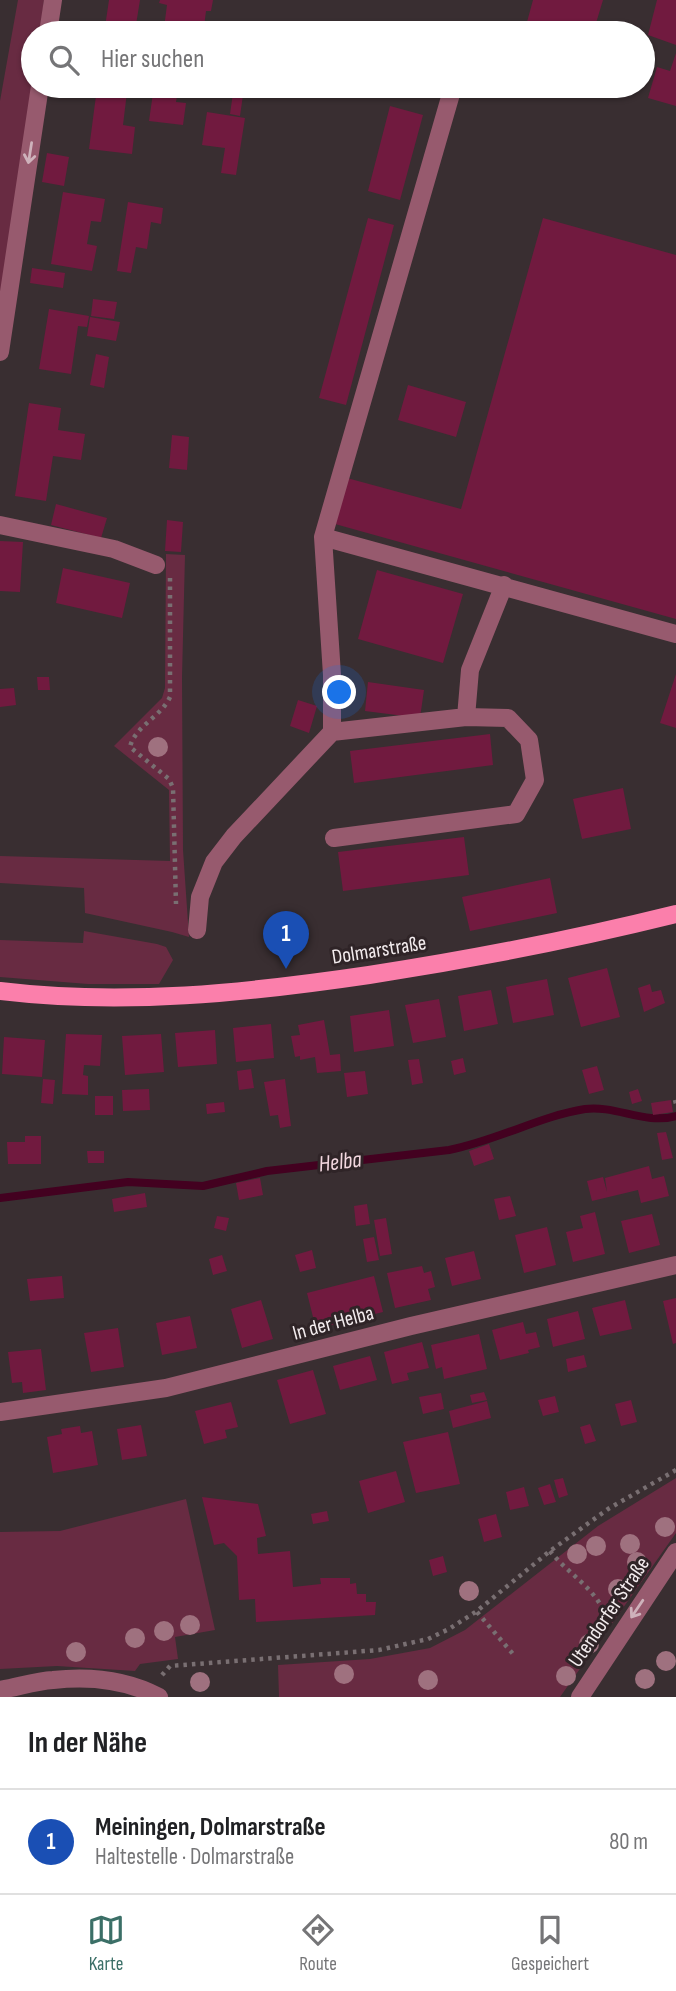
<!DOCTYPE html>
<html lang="de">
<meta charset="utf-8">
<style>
:root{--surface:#fff;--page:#f6f6f6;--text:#202124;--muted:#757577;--line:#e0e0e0;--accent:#3b6f67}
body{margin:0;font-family:"Sofia Sans Condensed",sans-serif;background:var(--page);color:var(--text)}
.you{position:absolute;left:340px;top:693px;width:24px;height:24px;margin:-18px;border:5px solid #fff;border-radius:50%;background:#1a73e8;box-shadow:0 0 0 10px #1a73e833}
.badge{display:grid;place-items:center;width:46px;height:46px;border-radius:50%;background:var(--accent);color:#fff;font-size:23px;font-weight:700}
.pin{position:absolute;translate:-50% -58px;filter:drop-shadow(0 2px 4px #0008)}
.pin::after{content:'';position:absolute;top:37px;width:24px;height:21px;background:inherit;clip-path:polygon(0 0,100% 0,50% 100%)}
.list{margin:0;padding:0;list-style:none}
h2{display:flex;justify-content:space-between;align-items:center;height:91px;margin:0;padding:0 28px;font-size:30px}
h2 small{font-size:23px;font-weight:400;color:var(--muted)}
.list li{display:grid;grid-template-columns:46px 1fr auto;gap:21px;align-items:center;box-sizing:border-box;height:105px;padding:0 28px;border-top:2px solid var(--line)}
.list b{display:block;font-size:26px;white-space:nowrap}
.list p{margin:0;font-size:23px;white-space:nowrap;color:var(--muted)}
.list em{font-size:23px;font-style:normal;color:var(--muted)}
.icon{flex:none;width:38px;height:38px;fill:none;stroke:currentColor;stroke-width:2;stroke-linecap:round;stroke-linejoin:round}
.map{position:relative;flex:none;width:676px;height:1697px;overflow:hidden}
.search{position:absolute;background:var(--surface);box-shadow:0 2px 5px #0004;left:21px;right:21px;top:21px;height:77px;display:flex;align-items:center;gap:18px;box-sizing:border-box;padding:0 24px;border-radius:38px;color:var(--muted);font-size:26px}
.sheet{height:196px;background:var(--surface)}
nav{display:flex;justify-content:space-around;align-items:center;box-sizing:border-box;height:98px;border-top:2px solid var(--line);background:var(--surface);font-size:19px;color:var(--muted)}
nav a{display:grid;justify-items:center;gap:4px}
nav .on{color:var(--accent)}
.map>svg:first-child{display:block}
.green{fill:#682b42}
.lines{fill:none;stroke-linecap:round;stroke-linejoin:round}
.stream{stroke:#430120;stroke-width:8}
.building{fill:#711a3f}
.path{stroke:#796f72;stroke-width:4.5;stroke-dasharray:3.5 5;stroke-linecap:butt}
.minor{stroke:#975a6e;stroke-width:18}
.major{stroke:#fb7fab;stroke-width:18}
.tree{fill:#9f717f}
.oneway{stroke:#ceb2bb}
.labels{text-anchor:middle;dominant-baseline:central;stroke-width:6;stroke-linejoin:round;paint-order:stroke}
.street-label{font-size:21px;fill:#f3ecee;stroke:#2f2427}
.water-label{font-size:23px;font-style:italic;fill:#f3d8e0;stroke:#2f2427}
</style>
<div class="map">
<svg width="676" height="1697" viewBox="0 0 676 1697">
<rect width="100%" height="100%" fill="#392e31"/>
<path class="green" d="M18 0H44L40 33H33V79L0 299V101Z
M166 554 185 555 182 677 183 850 189 937 172 932 85 913 84 888 0 883V856L170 861 169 790 114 746 162 698 165 688Z
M84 931 157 944 166 947 173 960 159 984H88L0 977V940L83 943Z
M676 1478V1533L560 1697H279L278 1665 370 1659 430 1648 465 1630 598 1526Z
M186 1499 215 1630 175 1637 178 1659 140 1664 135 1671 57 1666 0 1669V1532L60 1531Z"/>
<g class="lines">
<path class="stream" d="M0 1198 128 1182 203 1186 267 1171 449 1150C496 1141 540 1116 585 1109 616 1105 645 1125 676 1116"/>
</g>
<path class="building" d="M109 0H140L135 31 105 27Z
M160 0H213L211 11H206L204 27 191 25 190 31 164 28 167 5 159 3Z
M533 0H603L593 33H524Z
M657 0H676V45L648 35Z
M676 53V106L648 98 657 67 670 71Z
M154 86 178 89 176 102 186 103 183 125 149 121Z
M381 86H408L405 93Z
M97 88 127 92 123 125 135 127 132 154 89 149Z
M233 93 243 95 240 116 230 114Z
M390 106 423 115 400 200 368 191Z
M207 112 245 118 236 175 221 173 225 148 202 145Z
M47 153 69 157 64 186 42 182Z
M63 192 105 199 101 222 91 221 87 244 97 246 92 271 51 264Z
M128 202 163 208 161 224 151 222 147 249 136 247 131 273 117 271Z
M368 218 394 225 346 405 319 398Z
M543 218 676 255V619L335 524 347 478 461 509Z
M32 268 65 273 63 288 30 283Z
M93 299 117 302 114 319 91 316Z
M49 309 89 316 87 327 78 326 71 374 39 369Z
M90 317 120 322 116 341 87 336Z
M96 354 109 357 104 388 90 385Z
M408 385 466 402 456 437 398 420Z
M29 403 61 408 58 430 85 434 81 460 53 456 46 501 15 496Z
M172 435 189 437 187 470 169 468Z
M56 504 107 518 101 538 51 525Z
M167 520 183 522 181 552 165 551Z
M0 541 23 542 20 592 0 591Z
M63 568 130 583 122 618 56 603Z
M377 570 463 594 443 663 358 639Z
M676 674V728L660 723Z
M37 677H49L50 690H38Z
M368 682 424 690 420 718 365 711Z
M14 688 16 705 0 707V689Z
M298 700 317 706 309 733 290 726Z
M490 734 493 765 354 783 350 751Z
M623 788 631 829 582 839 573 799Z
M464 837 469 875 343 891 338 852Z
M550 878 557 913 470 931 462 897Z
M607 968 620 1017 581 1027 568 978Z
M547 979 554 1015 513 1023 506 987Z
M650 984 652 992 661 990 665 1003 644 1012 638 988Z
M491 990 498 1024 464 1031 458 996Z
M439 999 446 1037 413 1043 405 1005Z
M389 1010 394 1046 354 1052 350 1016Z
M324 1020 330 1055 340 1054 341 1071 317 1073 315 1057 300 1060V1056L295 1057 291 1036 300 1035 298 1025Z
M271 1024 274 1058 236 1062 233 1028Z
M215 1030 217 1064 178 1067 175 1033Z
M66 1034 102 1035 100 1066 84 1065 83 1075 88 1076V1095L62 1094Z
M161 1034 164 1072 125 1075 122 1036Z
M4 1037 45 1040 42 1077 2 1074Z
M463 1058 466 1072 454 1075 451 1061Z
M419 1059 423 1083 412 1085 408 1060Z
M597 1066 604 1090 589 1094 582 1070Z
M251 1069 254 1088 239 1090 237 1071Z
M365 1071 368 1094 347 1097 344 1073Z
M43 1079 55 1080 53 1104 41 1103Z
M285 1079 291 1126 280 1128 278 1115 270 1116 264 1082Z
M149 1089 150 1110 123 1111 122 1090Z
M638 1089 642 1101 632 1104 629 1092Z
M95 1096H113V1115H95Z
M671 1100 673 1112 653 1115 651 1103Z
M224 1102 225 1112 207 1114 206 1104Z
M666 1132 673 1158 662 1160 657 1133Z
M25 1136H41V1164H8L7 1142H25Z
M489 1144 494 1159 474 1166 469 1151Z
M87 1151H104V1163H88Z
M649 1166 652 1179 664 1176 669 1196 641 1203 638 1190 592 1201 587 1181 603 1177 607 1192 605 1178Z
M260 1178 263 1195 239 1200 236 1183Z
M145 1193 147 1207 114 1212 112 1199Z
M510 1196 516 1216 499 1220 494 1199Z
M367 1204 370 1224 356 1226 354 1206Z
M595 1212 605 1254 573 1262 566 1232 583 1228 580 1216Z
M652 1214 660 1245 629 1253 621 1221Z
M217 1216 229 1218 226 1231 214 1228Z
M386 1218 392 1254 380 1256 374 1220Z
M547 1227 556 1265 524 1273 515 1235Z
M374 1237 379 1260 367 1262 363 1239Z
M312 1250 316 1268 300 1272 295 1255Z
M474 1251 481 1279 452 1286 445 1258Z
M222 1255 227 1271 213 1275 209 1259Z
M422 1266 424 1273 431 1271 435 1287 428 1289 431 1300 395 1308 387 1273Z
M62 1276 64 1298 30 1301 27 1279Z
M374 1276 383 1312 316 1329 307 1293Z
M676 1298V1343L673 1344 663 1301Z
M261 1300 273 1339 242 1348 231 1309Z
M625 1300 632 1329 600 1336 592 1308Z
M578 1311 585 1339 553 1347 547 1319Z
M190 1316 197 1348 162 1355 156 1323Z
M523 1322 526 1334 536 1332 540 1347 528 1350 529 1353 500 1360 492 1330Z
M118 1328 124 1367 91 1372 84 1333Z
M479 1334 487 1369 444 1379 442 1367 436 1369 431 1345Z
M422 1342 429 1368 407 1373 409 1380 392 1384 384 1352Z
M41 1349 46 1390 23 1393 22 1382 12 1383 8 1352Z
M584 1355 587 1367 568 1372 566 1359Z
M370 1356 377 1380 340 1390 333 1366Z
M313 1370 326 1414 290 1424 277 1380Z
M484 1392 487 1400 472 1403 470 1395Z
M441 1393 444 1409 423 1414 419 1397Z
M555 1396 559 1412 543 1416 538 1400Z
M631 1400 637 1422 621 1426 615 1404Z
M487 1401 491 1418 453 1428 449 1411Z
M231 1402 238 1427 225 1430 227 1438 204 1444 195 1411Z
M590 1424 596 1441 585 1444 580 1427Z
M141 1425 147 1456 122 1460 117 1429Z
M80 1426 81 1433 92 1431 98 1465 53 1473 47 1437 62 1434 61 1429Z
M448 1432 460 1484 416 1493 403 1442Z
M396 1471 405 1502 368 1513 359 1481Z
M563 1478 568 1495 559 1498 554 1480Z
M550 1484 556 1502 544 1505 538 1488Z
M524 1487 529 1506 510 1510 506 1492Z
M202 1497 258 1504 266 1536 257 1538 258 1554 290 1551 293 1587 321 1584 320 1578H350V1584L356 1583 357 1594H366V1602H376L375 1615 256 1622 255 1599 239 1600 237 1556 224 1543 214 1545Z
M327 1511 329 1521 313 1524 311 1514Z
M496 1514 502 1537 484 1542 478 1519Z
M443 1556 447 1572 433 1576 429 1560Z"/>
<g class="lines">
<path class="path" d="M170 578V697C161 717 135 726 130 747L169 779 173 788 176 904
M675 1100 676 1104
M550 1551C569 1575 596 1588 607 1618
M477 1612 513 1654
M162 1675 170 1666 379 1650 428 1639 449 1629 477 1611 550 1551 608 1509 676 1470"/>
<path class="minor" d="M48 33 53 0
M0 352 40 86
M0 525 114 549 156 565
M323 537 676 634
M466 717 470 670 504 585
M332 732 466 717 508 718 529 740 535 780 516 814 334 838
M197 930 200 897 214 862 234 836 332 732V675L323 537 453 87
M0 1412 166 1388 411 1326 676 1265
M0 1690C18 1687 36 1681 53 1680 89 1676 127 1680 159 1697
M580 1697 676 1552"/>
<path class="major" d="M0 991C124 1006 247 993 369 975 473 959 575 939 676 914"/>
</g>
<g class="tree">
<circle cx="158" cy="747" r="10"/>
<circle cx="665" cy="1527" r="10"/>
<circle cx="630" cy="1544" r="10"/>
<circle cx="596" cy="1546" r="10"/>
<circle cx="577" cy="1554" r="10"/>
<circle cx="637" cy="1562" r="10"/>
<circle cx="618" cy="1589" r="10"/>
<circle cx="469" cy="1591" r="10"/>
<circle cx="190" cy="1625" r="10"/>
<circle cx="164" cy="1631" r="10"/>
<circle cx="135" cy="1638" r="10"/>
<circle cx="589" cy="1644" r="10"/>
<circle cx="76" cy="1652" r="10"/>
<circle cx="666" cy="1661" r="10"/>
<circle cx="344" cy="1674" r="10"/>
<circle cx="566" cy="1676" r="10"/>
<circle cx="645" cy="1679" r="10"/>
<circle cx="428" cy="1680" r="10"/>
<circle cx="200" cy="1682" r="10"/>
</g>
<defs><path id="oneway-shaft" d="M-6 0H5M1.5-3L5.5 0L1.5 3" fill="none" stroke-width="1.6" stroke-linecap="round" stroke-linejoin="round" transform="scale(1.75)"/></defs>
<g class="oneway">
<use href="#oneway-shaft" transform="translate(30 153) rotate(99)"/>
<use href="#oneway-shaft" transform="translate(637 1609) rotate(124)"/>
</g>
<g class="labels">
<g class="street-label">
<text transform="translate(379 950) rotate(-9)">Dolmarstraße</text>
<text transform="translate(333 1323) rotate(-15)">In der Helba</text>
<text transform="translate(609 1612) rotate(-56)">Utendorfer Straße</text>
</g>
<g class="water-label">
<text transform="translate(340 1162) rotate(-7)">Helba</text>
</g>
</g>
</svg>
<div class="you"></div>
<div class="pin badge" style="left:286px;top:969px;background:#1a4fb4">1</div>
<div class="search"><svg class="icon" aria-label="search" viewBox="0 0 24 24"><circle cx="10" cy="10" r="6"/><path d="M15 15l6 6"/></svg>Hier suchen</div>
</div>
<section class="sheet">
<h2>In der Nähe<small></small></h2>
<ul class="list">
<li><span class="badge" style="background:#1a4fb4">1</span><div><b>Meiningen, Dolmarstraße</b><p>Haltestelle · Dolmarstraße</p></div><em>80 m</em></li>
</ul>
</section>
<nav>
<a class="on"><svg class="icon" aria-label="map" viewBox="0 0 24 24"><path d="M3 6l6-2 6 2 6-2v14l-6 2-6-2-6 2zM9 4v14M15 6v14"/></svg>Karte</a>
<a><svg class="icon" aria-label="directions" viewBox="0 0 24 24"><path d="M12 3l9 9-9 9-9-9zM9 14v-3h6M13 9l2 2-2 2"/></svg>Route</a>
<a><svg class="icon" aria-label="saved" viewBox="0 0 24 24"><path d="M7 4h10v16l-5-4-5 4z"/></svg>Gespeichert</a>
</nav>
